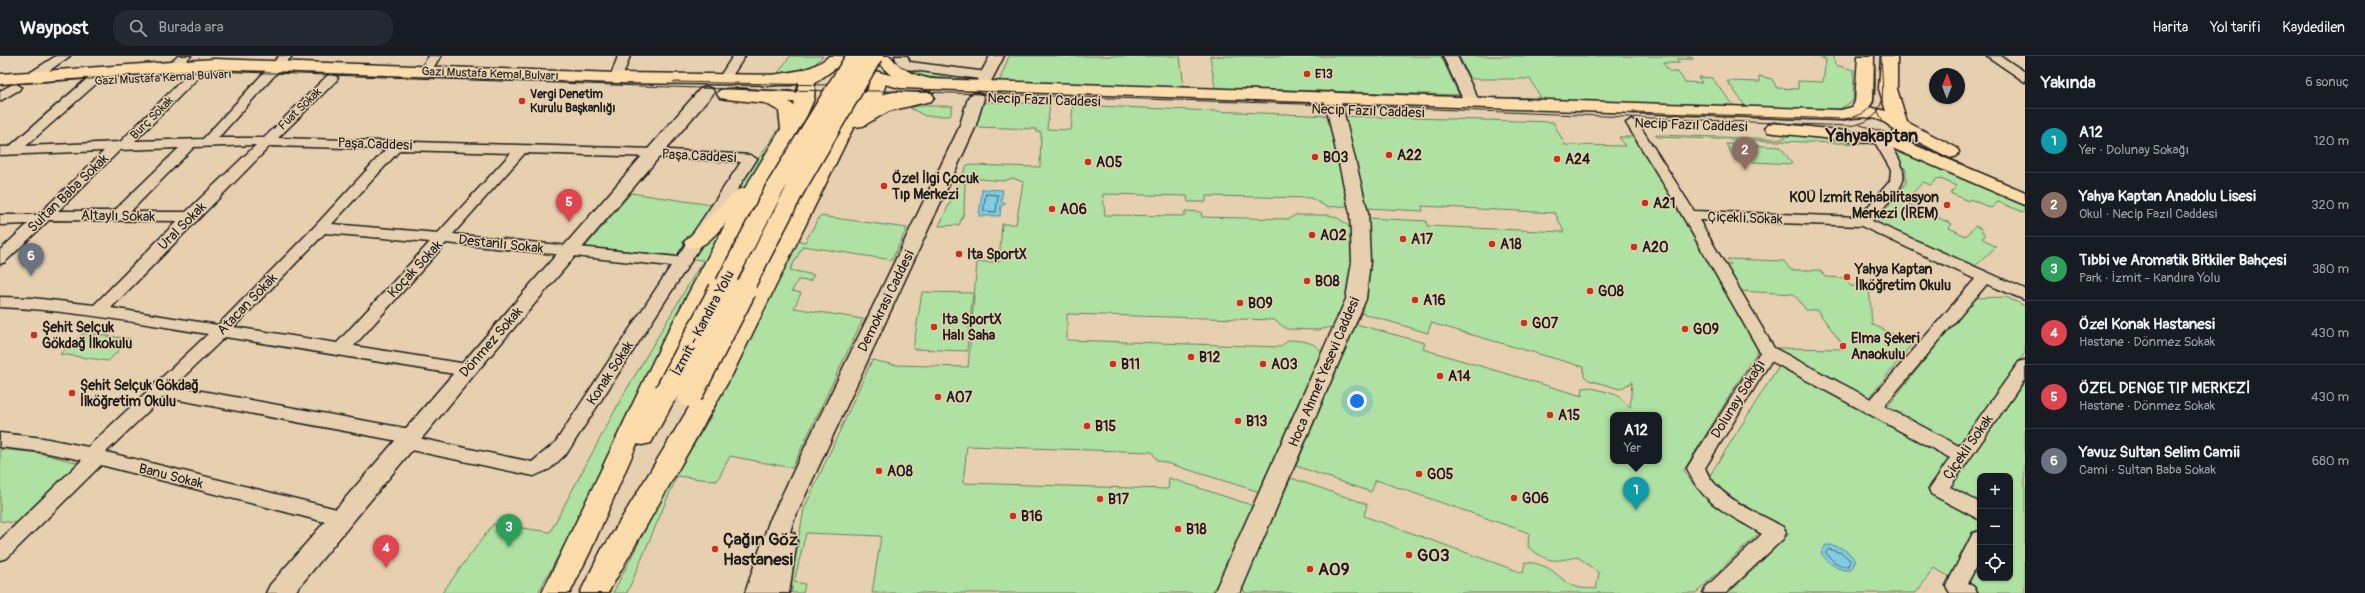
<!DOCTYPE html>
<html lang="tr">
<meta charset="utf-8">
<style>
:root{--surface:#171b24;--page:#242831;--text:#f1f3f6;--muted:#9ea1a6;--line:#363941;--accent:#8c9099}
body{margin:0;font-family:Pangolin,sans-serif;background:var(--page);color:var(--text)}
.controls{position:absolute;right:12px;bottom:12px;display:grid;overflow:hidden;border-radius:8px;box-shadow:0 1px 3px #0004}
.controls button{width:36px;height:36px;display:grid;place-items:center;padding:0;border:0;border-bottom:1px solid var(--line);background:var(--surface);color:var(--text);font:20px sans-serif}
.compass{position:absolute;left:1929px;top:12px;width:36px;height:36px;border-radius:50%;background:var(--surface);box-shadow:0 1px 3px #0004;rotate:1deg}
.you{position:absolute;left:1357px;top:345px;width:14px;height:14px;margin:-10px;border:3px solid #fff;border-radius:50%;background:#1a73e8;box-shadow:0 0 0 6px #1a73e833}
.badge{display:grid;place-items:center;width:26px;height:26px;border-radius:50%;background:var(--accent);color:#fff;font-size:13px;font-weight:700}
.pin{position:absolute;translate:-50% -33px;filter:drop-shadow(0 1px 2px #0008)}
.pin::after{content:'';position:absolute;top:21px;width:14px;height:12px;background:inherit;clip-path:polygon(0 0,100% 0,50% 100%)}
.popup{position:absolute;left:1610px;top:356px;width:52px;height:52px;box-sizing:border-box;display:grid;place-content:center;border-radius:8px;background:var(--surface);filter:drop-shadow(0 1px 3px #0005);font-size:13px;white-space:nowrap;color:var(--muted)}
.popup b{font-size:15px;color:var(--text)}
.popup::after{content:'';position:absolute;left:50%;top:100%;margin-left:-8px;border:8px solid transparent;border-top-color:var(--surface)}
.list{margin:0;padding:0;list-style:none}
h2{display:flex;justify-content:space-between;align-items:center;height:52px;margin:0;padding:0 16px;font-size:17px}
h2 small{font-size:13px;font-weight:400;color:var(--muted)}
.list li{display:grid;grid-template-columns:26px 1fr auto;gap:12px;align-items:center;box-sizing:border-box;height:64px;padding:0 16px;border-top:1px solid var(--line)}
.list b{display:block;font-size:15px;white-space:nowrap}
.list p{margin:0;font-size:13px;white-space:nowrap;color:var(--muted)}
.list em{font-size:13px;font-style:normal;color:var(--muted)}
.icon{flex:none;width:22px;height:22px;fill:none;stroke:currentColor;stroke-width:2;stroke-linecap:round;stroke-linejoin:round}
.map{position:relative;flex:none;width:2025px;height:537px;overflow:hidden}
header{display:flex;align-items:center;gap:24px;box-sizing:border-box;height:56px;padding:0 20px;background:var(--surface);border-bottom:1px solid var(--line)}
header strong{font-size:19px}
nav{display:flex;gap:22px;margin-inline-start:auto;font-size:14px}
.search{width:280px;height:36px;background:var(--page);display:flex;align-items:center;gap:10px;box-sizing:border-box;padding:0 14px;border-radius:16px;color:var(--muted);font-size:15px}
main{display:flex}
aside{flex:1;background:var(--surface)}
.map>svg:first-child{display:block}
.green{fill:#afe1a2;stroke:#667e5f;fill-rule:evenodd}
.water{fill:#82cce2;stroke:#598693}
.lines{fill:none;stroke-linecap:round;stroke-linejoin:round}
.shore{stroke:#45626b;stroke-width:1}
.minor-casing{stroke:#1c1c1c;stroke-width:3}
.tertiary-casing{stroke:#1c1c1c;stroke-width:3}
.primary-casing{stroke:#1c1c1c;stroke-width:3}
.trunk-casing{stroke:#1c1c1c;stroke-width:3}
.minor{fill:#e7d0b0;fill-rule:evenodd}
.tertiary{fill:#e7d0b0;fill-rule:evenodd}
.primary{fill:#fddcac;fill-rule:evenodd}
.trunk{fill:#fddcac;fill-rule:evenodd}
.tram{stroke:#1c1c1c;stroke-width:1}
.trunk-bridge-far1-casing{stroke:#1c1c1c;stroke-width:21;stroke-linecap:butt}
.trunk-bridge-casing{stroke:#1c1c1c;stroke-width:27;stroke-linecap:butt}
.trunk-bridge-far1{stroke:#fddcac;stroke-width:18}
.trunk-bridge{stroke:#fddcac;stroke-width:24}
.poi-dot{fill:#c8321e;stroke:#e7d0b0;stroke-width:1.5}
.labels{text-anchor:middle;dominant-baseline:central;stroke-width:3;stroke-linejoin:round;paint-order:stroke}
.far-street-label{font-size:12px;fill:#1c1c1c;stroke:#e7d0b0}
.far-poi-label{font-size:12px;font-weight:bold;fill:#1c1c1c;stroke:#e7d0b0;text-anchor:start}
.street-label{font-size:14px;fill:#1c1c1c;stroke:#e7d0b0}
.poi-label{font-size:14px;font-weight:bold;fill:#1c1c1c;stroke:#e7d0b0;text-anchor:start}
.near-poi-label{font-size:17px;font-weight:bold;fill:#1c1c1c;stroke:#e7d0b0;text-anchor:start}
.district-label{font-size:18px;font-weight:bold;fill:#1c1c1c;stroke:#e7d0b0}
</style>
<header>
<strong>Waypost</strong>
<div class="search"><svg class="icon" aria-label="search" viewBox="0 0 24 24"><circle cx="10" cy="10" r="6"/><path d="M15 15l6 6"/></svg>Burada ara</div>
<nav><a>Harita</a><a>Yol tarifi</a><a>Kaydedilen</a></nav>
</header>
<main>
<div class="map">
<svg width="2025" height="537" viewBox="0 0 2025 537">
<rect width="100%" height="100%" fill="#e7d0b0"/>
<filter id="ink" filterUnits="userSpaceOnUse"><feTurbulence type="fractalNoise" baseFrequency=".025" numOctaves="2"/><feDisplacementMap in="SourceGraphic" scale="8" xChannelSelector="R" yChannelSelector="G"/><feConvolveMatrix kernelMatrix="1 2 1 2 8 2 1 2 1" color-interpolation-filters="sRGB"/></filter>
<g filter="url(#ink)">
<path class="green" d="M790 0H823L811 12 776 20Z
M1009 0H1180L1184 31 999 26Z
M1210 0H1441L1459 39 1215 32Z
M1459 0H1691L1693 3H1677L1680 7H1663L1670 16H1678L1685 26 1702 27 1698 21 1712 22 1735 51H1746L1727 25 1760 26 1759 20 1772 23 1777 32 1798 33V25L1823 26 1826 3 1814 0H1834L1835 9 1854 14 1853 45 1840 53 1821 54 1480 44 1479 41 1541 42 1530 23H1470Z
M898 5 976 21 974 24 910 20 894 6Z
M984 46 1050 48 1047 73 1071 74 1073 49 1331 60 1351 144 1346 150 1327 151 1311 142 1206 140V146H1188L1187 140 1103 138 1105 159 1185 160V155L1201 156 1202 161 1289 163 1295 159H1329L1338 162 1351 172 1353 199 1348 241 1336 270 1318 274 1287 273 1274 264 1067 258V284L1280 291 1289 284C1304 285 1314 285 1324 298L1260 436 1157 404 1152 396 967 390 963 427 1168 433 1169 422 1254 450 1219 528 1209 537H872L881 480 806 477 794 526 805 528 803 537H792V519L804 453 872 304 896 309 968 311 977 206H999L1002 168H1016L1023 126 1013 122 1003 125 970 122 965 127 964 157 959 169 939 170 967 109 1040 111 1041 76H1037L1036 73 976 71Z
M918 50H953L950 60H925L910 52Z
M1341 60 1553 66 1565 89 1625 90 1619 81H1642L1762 287 1684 414C1699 444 1734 458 1762 474L1696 537H1245L1243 532 1253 503 1291 422 1367 448 1364 460 1523 517 1525 506C1554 509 1552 518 1573 530 1579 533 1589 532 1596 533L1599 517 1578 501C1551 506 1550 507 1528 491L1529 477 1376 424 1371 436 1296 410 1356 268 1425 287 1423 293 1582 340 1583 332 1589 331 1617 339 1630 351 1632 326 1620 333 1589 324 1584 320V311L1431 267 1428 277 1361 257C1370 227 1370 193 1367 162L1426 165 1427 170 1564 176 1555 157 1422 150 1423 155 1366 152ZM1613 359H1659V405H1613Z
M784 65V70L748 128 732 142Z
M1655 79 1781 83 1791 79 1854 84 1866 88 1657 81Z
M1726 88 1781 91 1792 108 1736 105Z
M1893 91 2025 148V155L2023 156 1998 146 1991 152 1970 143 1968 145 1950 137 1957 130 1938 122 1931 129 1923 126 1904 146 1952 168 1949 172 1966 180 1975 170 1980 172 1985 180 1982 182 1996 191 1974 211 1875 167 1906 127V114L1892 94Z
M631 137 712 149 678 200 585 191Z
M739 153 586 449 538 537H442L493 468 550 476 621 343 703 204 692 203 700 190Z
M820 160 907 172 892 204 803 190 790 214 814 219 810 225 798 224 792 235 801 237 794 252 863 263 792 412 730 400 717 425 677 420 627 537H613L659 447 711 360 796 188 799 185 805 186Z
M1727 203 1784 205 1791 214H1820L1825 221 1844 222 1851 230H1869L1872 268 1912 288 1869 342 1780 296 1777 292 1846 293 1817 254H1806L1794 238 1740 235 1724 209H1731Z
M922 236 973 237 967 295 913 293Z
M2006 241 2025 250V297L1958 393 1884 355 1974 242Z
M84 277 131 283 108 305 60 298Z
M1780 308 1952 400 1927 433 1980 461V522H2010V420H1980V450L1949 433 2025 325V537H1979L1934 512 1916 537H1729L1789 478C1770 466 1713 440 1710 419Z
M0 393 39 397 79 407 16 467 0 465Z"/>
<path class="water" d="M982 133 1003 134 1001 145 1006 147 1001 150 1000 160H979Z
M1826 489C1839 489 1849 495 1856 505L1851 514C1838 515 1829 508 1821 497Z"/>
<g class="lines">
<path class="shore" d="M986 138 998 139 996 156 984 155Z
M1829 493 1842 497 1851 505 1849 510C1839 511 1832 505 1826 497Z"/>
<g class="minor-casing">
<path id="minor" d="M56 0H70L36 24H28L26 21 28 18Z
M178 0H191L176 14H168L166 11Z
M279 0H292L218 82H264L328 19 332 18 338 22 336 25 278 82 654 93 750 99 757 103 567 397 550 413 534 420 406 393 400 391 398 385 163 341 106 396 341 454 348 457 350 462 348 467 341 470 101 409 7 502 0 504V484L82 404 43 396 0 391V377L43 382 88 391 208 278C139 267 70 254 0 251V241L32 242 94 249 177 165 49 164 5 206 0 208V194L28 168 0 169V159H38L104 95 0 99V91H9L88 22H96L98 25 96 28 26 90 120 86 191 15 195 14 201 18 199 21 135 85 203 83ZM256 89 186 156H130L194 91ZM270 90 386 93 316 169 218 269 111 252ZM179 92 114 155H58L120 94ZM400 94 511 97 438 177 332 168ZM525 97 654 101 741 106 677 201 453 178ZM325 177 430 186 337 287 234 271ZM446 187 671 210 555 387 532 406 418 382 416 375 410 373 174 330 225 281 467 320 473 318 475 314 473 310 467 308 354 290Z
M429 0H441L428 19H420L418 16Z
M618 0H630L622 22 616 26 610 22Z
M733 0H745L728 26H720L718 23Z
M895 0H907L910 6 987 16 993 20 987 24 906 13 897 7Z
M1987 0H2001L2025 16V26Z
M15 27 21 31 19 34 0 45V35Z
M1632 63 1638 67 1694 155 1859 161 1890 125 1891 114 1873 83 1880 79 1885 80C1917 127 1904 126 1872 165L2025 233V244L1987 228 1884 350 1959 390 2019 306 2025 304V323L1950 431 1980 447V464L1931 438 1929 433 1950 402 1771 305 1705 412C1717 442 1757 456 1783 471L1786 477 1783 483 1726 537H1703L1706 531 1762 478C1732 460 1700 447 1687 412L1760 296 1671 140 1626 67ZM1699 164 1861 170 1975 223 1871 343 1774 292Z
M1980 475V502L1968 527 1974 531 1977 537H1950L1946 530 1973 477Z"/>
</g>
<g class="tertiary-casing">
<path id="tertiary" d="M990 0H1004L987 33H977L974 30Z
M1443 0H1457L1480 47 1478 50H1466Z
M706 31 712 33 714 36 712 39 474 319 294 537H266L270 529 700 33Z
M1332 36 1338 38 1340 41 1368 157 1370 205 1366 243 1240 537H1214L1346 243 1352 205 1350 157 1324 41 1326 38Z
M976 37 982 39 984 42 975 72 793 466 790 476 794 477 797 484 789 537H745L769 466 959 72 968 42 970 39Z"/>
</g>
<g class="primary-casing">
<path id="primary" d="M1858 0H1874L1873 46 1869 51 1886 55 1879 33 1881 0H1897V33L1907 66 1957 92 1959 96 1957 100 1950 102 1909 81 1905 85 2025 136V149L1878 86 1873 87 1774 77 1768 76 1765 72 1768 68 1774 67 1891 80 1894 75C1882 58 1858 60 1841 64L900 32 869 24 867 20 869 16 875 15 901 22 1841 54 1852 51 1855 46Z
M214 3 616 17 790 19 796 20 798 24 796 28 790 29 616 27 214 13 0 28V18Z
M754 34 805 37 811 38 814 42 811 46 805 47 748 43 745 39 748 35Z
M894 36 931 37 934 41 931 45C919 48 906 45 894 46 881 48 869 54 857 51L854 47 857 43Z"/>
</g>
<g class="trunk-casing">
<path id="trunk" d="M829 0H846L837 11 815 27 814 43 807 59 739 179 665 328 675 330 679 336 651 387 642 389 637 388 591 494 570 537H542L662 287 726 167C715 178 704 195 687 191L684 186 737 134 745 132 781 73 779 55 765 47 726 43 720 42 717 38 720 34C739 30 780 35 794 50L799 26 767 30 761 29 759 25 761 21C784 16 811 17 829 0Z
M878 0H890C903 16 917 20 936 24L939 28 936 32C913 37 888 21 876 3Z
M845 8C862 9 878 11 886 27L883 37 868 52 877 47 925 36 931 37 934 41 931 45 889 55 863 70 854 71 851 76 732 319 608 537H580L604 489 606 488 710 317 824 92 848 55 841 50C847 41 861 42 868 33L869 27 862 20 839 17 837 13 839 9Z"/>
</g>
<use href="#minor" class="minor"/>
<use href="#tertiary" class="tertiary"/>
<use href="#primary" class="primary"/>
<use href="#trunk" class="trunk"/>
<path class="tram" d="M673 26 829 29
M0 29 212 15 756 34 886 35 1334 49 1848 70C1892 65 1882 34 1881 0
M1877 53 1883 66 1895 75
M1633 56 1844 63C1880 57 1875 41 1875 10
M1860 69 1901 81 1963 108"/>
<g class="trunk-bridge-far1-casing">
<path id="trunk-bridge-far1" d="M721 235 775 132 856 0
M743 235 796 132 873 0"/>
</g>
<g class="trunk-bridge-casing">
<path id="trunk-bridge" d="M667 336 721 234
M690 339 744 234"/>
</g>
<use href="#trunk-bridge-far1" class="trunk-bridge-far1"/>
<use href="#trunk-bridge" class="trunk-bridge"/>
</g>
</g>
<g class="poi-dot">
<circle cx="1307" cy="18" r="4"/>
<circle cx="522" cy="45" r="4"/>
<circle cx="1389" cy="99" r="4"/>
<circle cx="1315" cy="101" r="4"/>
<circle cx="1557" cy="103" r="4"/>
<circle cx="1088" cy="106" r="4"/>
<circle cx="884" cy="130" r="4"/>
<circle cx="1645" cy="147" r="4"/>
<circle cx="1947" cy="149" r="4"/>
<circle cx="1052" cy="153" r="4"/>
<circle cx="1312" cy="179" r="4"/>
<circle cx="1403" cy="183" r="4"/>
<circle cx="1492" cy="188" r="4"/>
<circle cx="1634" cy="191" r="4"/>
<circle cx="959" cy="198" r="4"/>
<circle cx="1847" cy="221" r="4"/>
<circle cx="1307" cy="225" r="4"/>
<circle cx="1590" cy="235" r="4"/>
<circle cx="1415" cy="244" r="4"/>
<circle cx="1240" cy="247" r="4"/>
<circle cx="1524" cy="267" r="4"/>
<circle cx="934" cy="271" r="4"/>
<circle cx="1685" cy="273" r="4"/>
<circle cx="34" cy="279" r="4"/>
<circle cx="1843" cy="290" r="4"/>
<circle cx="1191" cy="301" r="4"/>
<circle cx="1113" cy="308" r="4"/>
<circle cx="1263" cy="308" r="4"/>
<circle cx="1440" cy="320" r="4"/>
<circle cx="72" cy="337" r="4"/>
<circle cx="938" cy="341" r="4"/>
<circle cx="1550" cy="359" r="4"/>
<circle cx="1238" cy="365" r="4"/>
<circle cx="1087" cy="370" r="4"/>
<circle cx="879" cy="415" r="4"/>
<circle cx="1419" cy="418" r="4"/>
<circle cx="1514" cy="442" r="4"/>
<circle cx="1100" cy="443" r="4"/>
<circle cx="1013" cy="460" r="4"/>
<circle cx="1178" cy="473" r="4"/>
<circle cx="715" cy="493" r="4"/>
<circle cx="1409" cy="499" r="4"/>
<circle cx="1310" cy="513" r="4"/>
</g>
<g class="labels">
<g class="far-street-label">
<text transform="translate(490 18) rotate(2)">Gazi Mustafa Kemal Bulvarı</text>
<text transform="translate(163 22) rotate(-3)">Gazi Mustafa Kemal Bulvarı</text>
<text transform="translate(300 53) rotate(-44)">Fuat Sokak</text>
<text transform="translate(152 62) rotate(-45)">Burç Sokak</text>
</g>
<g class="far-poi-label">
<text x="1315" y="18">E13</text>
<text x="530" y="38">Vergi Denetim<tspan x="530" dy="14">Kurulu Başkanlığı</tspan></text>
</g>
<g class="street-label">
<text transform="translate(1044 44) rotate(2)">Necip Fazıl Caddesi</text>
<text transform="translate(1368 55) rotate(2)">Necip Fazıl Caddesi</text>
<text transform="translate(1691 69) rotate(2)">Necip Fazıl Caddesi</text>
<text transform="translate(375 88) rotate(2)">Paşa Caddesi</text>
<text transform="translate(699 100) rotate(3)">Paşa Caddesi</text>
<text transform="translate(68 137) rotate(-44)">Sultan Baba Sokak</text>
<text transform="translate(118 160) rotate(1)">Altaylı Sokak</text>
<text transform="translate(1745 162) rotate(2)">Çiçekli Sokak</text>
<text transform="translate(182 170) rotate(-45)">Ural Sokak</text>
<text transform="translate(501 188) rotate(6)">Destanlı Sokak</text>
<text transform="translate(415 213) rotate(-47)">Koçak Sokak</text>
<text transform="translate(886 245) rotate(-64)">Demokrasi Caddesi</text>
<text transform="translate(247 248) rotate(-46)">Atacan Sokak</text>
<text transform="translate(703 267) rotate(-62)">İzmit - Kandıra Yolu</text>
<text transform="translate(491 286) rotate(-49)">Dönmez Sokak</text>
<text transform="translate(1324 316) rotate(-67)">Hoca Ahmet Yesevi Caddesi</text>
<text transform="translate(610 317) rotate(-57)">Konak Sokak</text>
<text transform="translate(1738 343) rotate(-58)">Dolunay Sokağı</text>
<text transform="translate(1968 391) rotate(-55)">Çiçekli Sokak</text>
<text transform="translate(171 420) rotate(14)">Banu Sokak</text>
</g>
<g class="poi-label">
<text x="1397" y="99">A22</text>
<text x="1323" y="101">B03</text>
<text x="1565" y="103">A24</text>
<text x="1096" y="106">A05</text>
<text x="892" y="122">Özel İlgi Çocuk<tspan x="892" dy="16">Tıp Merkezi</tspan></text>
<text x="1939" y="141" text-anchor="end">KOÜ İzmit Rehabilitasyon<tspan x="1939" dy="16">Merkezi (İREM)</tspan></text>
<text x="1653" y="147">A21</text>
<text x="1060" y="153">A06</text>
<text x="1320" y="179">A02</text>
<text x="1411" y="183">A17</text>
<text x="1500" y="188">A18</text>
<text x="1642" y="191">A20</text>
<text x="967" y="198">Ita SportX</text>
<text x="1855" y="213">Yahya Kaptan<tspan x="1855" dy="16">İlköğretim Okulu</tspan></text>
<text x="1315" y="225">B08</text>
<text x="1598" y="235">G08</text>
<text x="1423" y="244">A16</text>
<text x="1248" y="247">B09</text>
<text x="942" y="263">Ita SportX<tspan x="942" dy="16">Halı Saha</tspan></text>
<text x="1532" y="267">G07</text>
<text x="42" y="271">Şehit Selçuk<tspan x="42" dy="16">Gökdağ İlkokulu</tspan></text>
<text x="1693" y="273">G09</text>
<text x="1851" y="282">Elma Şekeri<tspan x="1851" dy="16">Anaokulu</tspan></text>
<text x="1199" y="301">B12</text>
<text x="1121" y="308">B11</text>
<text x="1271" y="308">A03</text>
<text x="1448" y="320">A14</text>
<text x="80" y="329">Şehit Selçuk Gökdağ<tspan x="80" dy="16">İlköğretim Okulu</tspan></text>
<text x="946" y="341">A07</text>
<text x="1558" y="359">A15</text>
<text x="1246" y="365">B13</text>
<text x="1095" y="370">B15</text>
<text x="887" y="415">A08</text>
<text x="1427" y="418">G05</text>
<text x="1522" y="442">G06</text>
<text x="1108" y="443">B17</text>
<text x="1021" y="460">B16</text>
<text x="1186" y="473">B18</text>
</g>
<g class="near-poi-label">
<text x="723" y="483">Çağın Göz<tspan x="723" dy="20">Hastanesi</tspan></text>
<text x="1417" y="499">G03</text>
<text x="1318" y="513">A09</text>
</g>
<g class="district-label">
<text x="1872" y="80">Yahyakaptan</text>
</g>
</g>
</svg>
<div class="controls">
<button>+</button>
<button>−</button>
<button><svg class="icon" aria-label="locate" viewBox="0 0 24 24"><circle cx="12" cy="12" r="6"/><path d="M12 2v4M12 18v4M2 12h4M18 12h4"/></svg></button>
</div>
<svg class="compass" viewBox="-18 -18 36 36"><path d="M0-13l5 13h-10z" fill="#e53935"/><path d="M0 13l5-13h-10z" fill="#9ea1a6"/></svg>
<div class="you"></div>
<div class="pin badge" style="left:1636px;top:454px;background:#0f9aa8">1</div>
<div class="popup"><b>A12</b>Yer</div>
<div class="pin badge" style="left:1745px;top:114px;background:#8d6e63">2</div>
<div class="pin badge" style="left:509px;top:491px;background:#2e9e5b">3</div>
<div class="pin badge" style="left:386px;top:512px;background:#e0444e">4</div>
<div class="pin badge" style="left:569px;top:166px;background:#e0444e">5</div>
<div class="pin badge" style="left:31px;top:220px;background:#6b7280">6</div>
</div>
<aside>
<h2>Yakında<small>6 sonuç</small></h2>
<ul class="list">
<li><span class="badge" style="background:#0f9aa8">1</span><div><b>A12</b><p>Yer · Dolunay Sokağı</p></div><em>120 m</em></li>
<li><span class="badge" style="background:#8d6e63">2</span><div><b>Yahya Kaptan Anadolu Lisesi</b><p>Okul · Necip Fazıl Caddesi</p></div><em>320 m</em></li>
<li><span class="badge" style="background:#2e9e5b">3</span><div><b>Tıbbi ve Aromatik Bitkiler Bahçesi</b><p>Park · İzmit - Kandıra Yolu</p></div><em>380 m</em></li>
<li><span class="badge" style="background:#e0444e">4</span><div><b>Özel Konak Hastanesi</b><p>Hastane · Dönmez Sokak</p></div><em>430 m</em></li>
<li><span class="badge" style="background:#e0444e">5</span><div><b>ÖZEL DENGE TIP MERKEZİ</b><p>Hastane · Dönmez Sokak</p></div><em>430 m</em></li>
<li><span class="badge" style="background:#6b7280">6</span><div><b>Yavuz Sultan Selim Camii</b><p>Cami · Sultan Baba Sokak</p></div><em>680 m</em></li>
</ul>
</aside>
</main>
